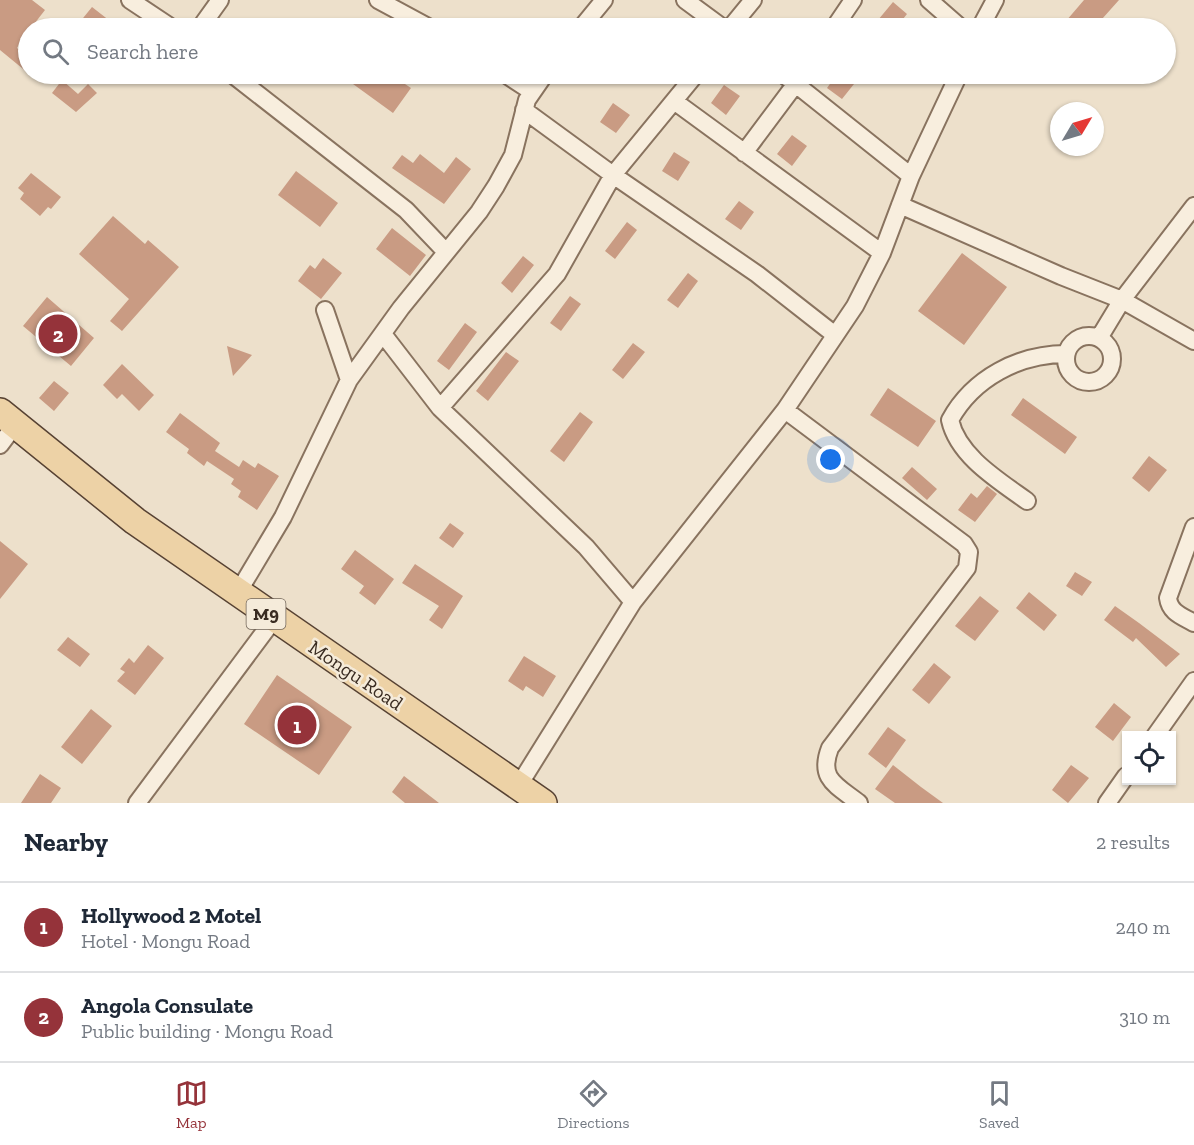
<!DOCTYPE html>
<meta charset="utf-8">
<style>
:root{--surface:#fff;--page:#f6f6f7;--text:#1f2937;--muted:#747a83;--line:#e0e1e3;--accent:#95333a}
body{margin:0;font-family:"Zilla Slab",serif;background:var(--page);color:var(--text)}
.controls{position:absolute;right:18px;bottom:18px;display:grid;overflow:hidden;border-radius:0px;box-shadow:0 2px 4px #0004}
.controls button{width:54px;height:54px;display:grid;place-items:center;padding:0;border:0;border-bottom:2px solid var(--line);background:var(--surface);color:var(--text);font:30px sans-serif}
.compass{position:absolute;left:1050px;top:102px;width:54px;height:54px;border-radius:50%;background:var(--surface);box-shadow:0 2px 4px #0004;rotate:52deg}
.you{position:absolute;left:831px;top:460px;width:21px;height:21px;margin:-15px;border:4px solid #fff;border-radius:50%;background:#1a73e8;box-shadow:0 0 0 9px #1a73e833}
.badge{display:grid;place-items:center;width:39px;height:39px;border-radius:50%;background:var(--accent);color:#fff;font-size:20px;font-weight:700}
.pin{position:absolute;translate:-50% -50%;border:3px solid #fff;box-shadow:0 2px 6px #0006}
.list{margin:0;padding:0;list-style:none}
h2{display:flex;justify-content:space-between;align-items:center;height:78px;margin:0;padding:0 24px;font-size:26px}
h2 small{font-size:20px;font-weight:400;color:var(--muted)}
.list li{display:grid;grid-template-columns:39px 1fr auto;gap:18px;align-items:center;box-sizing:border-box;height:90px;padding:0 24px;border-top:2px solid var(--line)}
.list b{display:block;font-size:22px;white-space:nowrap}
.list p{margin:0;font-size:20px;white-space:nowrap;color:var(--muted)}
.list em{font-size:20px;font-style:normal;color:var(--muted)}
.icon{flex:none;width:33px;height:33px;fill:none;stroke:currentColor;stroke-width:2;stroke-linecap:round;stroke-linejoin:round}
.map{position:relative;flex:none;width:1194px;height:803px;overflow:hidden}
.search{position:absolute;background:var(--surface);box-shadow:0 2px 4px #0004;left:18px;right:18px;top:18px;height:66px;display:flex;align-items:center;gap:15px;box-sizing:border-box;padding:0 21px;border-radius:33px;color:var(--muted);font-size:22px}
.sheet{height:258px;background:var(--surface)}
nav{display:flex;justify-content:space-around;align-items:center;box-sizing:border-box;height:84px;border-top:2px solid var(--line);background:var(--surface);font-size:16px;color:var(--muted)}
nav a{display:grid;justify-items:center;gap:3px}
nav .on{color:var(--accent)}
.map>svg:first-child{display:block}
.building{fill:#c99b83}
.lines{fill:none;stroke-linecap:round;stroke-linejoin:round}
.street-casing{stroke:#89735f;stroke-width:20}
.primary-casing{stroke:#574233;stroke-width:30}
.street{stroke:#f8eede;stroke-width:16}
.primary{stroke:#edd2a6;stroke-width:27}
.labels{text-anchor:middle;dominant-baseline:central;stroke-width:5;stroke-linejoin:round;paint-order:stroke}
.shield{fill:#f5ebda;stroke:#726559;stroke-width:1.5}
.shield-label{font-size:18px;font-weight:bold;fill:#3a2c22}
.street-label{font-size:20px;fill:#3a2c22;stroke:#f5ebda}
</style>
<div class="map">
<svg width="1194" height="803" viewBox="0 0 1194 803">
<rect width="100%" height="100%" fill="#ede0cb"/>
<path class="building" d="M0 0H32L45 10 31 28H28L17 48 28 57V73L0 50Z
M1084 0H1119L1094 28H1060Z
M893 2 907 14 896 28H888L878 20Z
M92 7 119 28H75Z
M360 74H390L411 88 393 113 353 84Z
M837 74H862L842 99 827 88Z
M62 80 78 94 88 84 97 93 76 112 52 93Z
M724 85 740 96 726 115 711 103Z
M613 103 630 115 616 133 600 122Z
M792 135 807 146 792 166 777 154Z
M674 152 690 162 678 181 662 171Z
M420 154 444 173 456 157 471 169 444 204 392 168 402 155 413 163Z
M296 171 338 203 320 227 278 195Z
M31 173 61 197 51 209 48 207 40 216 20 199 24 193 18 188Z
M739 201 754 212 741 230 725 219Z
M113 216 145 244 148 240 179 267 122 331 110 321 129 299 79 254Z
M627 222 637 230 615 259 605 251Z
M392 228 426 255 410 276 376 249Z
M962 253 1007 287 964 345 918 311Z
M523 256 534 265 512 293 501 283Z
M323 258 342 273 321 299 298 281 310 265 315 269Z
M688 273 698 281 678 308 667 300Z
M570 296 581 304 561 331 550 323Z
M47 297 94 338 71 366 23 326Z
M465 323 477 332 449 370 437 361Z
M633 343 645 352 623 379 612 370Z
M227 346 252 355 233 376Z
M506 352 519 361 488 401 476 391Z
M122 364 154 395 139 411 122 394 117 399 103 385Z
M54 381 69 393 54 411 39 398Z
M888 388 936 421 918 447 870 415Z
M1023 398 1077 437 1065 454 1011 415Z
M580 412 593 422 564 462 550 451Z
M180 413 220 443 215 451 239 467 243 460 255 468 258 463 279 476 257 510 238 497 241 491 231 484 234 479 207 461 204 466 187 453 189 449 166 432Z
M1149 456 1167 470 1149 492 1132 478Z
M912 467 937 489 927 500 902 478Z
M987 486 997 494 975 522 958 510 971 493 977 498Z
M450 523 464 533 453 548 439 538Z
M0 541 28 564 0 599Z
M355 550 394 579 375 605 359 593 364 586 341 569Z
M415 564 463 596 442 629 429 620 439 606 402 583Z
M1075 572 1092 582 1082 596 1066 586Z
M1029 592 1057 615 1044 631 1016 608Z
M980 596 999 611 975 641 955 626Z
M1115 606 1139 623 1180 654 1166 667 1136 638 1133 642 1104 620Z
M68 637 90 654 80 667 57 650Z
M148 645 164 658 135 695 117 681 125 672 120 669 129 658 134 663Z
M524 656 556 676 543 697 526 686 523 691 508 681Z
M934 663 951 677 929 704 912 690Z
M277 675 352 727 319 775 244 724Z
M1114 703 1131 717 1113 741 1095 727Z
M91 709 112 726 82 764 61 747Z
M888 727 906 740 886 768 868 754Z
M893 765 921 787 943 803H895L875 789Z
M1071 765 1089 778 1068 803 1052 790Z
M40 774 61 788 51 803H21Z
M404 776 439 803H405L392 792Z"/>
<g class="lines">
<g class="street-casing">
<path id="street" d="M130 0 172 28
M378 0 430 28
M685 0 723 28
M929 0 961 28
M200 28 220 0
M581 28 604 0
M730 28 753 0
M834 28 853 0
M980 28 995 0
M232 74 406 210 446 252
M505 74 531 91
M783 74 911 176
M674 101 882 253
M524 110 613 175 696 74
M744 153 803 74
M900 205 1061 276 1122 300 1194 206
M325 310 349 380
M383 334 440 408 557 274 613 175 757 274 835 335
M1066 359a23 23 0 1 1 46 0a23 23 0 1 1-46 0Z
M1099 338 1122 300 1194 341
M440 408 586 547 633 602
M785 410 964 544 969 552 967 568 830 748C818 779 836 785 859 803
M0 445 15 425
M1027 501C998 480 958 456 950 420 973 378 1019 354 1066 354
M1194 527 1168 598C1170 613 1182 616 1194 623
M237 594 283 517 349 380 401 308 479 212 496 186 513 155 527 100 545 74
M1155 736 1194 681
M519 785 633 602 785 410 855 306 882 253 911 176 959 74
M137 803 274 619
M1107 803 1126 776"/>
</g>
<g class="primary-casing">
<path id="primary" d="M0 412 135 521 543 803"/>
</g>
<use href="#street" class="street"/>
<use href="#primary" class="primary"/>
</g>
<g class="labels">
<rect class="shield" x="246.5" y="599" width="39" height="30" rx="4.5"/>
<g class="shield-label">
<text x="266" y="614">M9</text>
</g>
<g class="street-label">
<text transform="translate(356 675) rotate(34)">Mongu Road</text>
</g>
</g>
</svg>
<div class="controls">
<button><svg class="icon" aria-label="locate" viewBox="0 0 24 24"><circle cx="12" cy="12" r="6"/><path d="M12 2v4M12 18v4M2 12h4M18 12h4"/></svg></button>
</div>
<svg class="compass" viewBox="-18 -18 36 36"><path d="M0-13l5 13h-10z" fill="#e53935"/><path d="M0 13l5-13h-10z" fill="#747a83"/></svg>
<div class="you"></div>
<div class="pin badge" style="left:297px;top:725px">1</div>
<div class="pin badge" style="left:58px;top:334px">2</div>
<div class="search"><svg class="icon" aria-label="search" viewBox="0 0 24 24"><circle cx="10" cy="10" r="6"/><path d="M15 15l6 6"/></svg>Search here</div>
</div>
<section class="sheet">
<h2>Nearby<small>2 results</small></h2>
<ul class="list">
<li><span class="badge">1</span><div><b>Hollywood 2 Motel</b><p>Hotel · Mongu Road</p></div><em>240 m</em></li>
<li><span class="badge">2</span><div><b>Angola Consulate</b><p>Public building · Mongu Road</p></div><em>310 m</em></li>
</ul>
</section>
<nav>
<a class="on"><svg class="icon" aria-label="map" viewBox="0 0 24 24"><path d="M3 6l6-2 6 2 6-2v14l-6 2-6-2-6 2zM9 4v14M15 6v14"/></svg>Map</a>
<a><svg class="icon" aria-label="directions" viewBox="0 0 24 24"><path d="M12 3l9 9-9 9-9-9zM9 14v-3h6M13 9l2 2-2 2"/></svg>Directions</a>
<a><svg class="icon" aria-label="saved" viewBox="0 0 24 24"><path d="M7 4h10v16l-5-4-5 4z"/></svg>Saved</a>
</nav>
